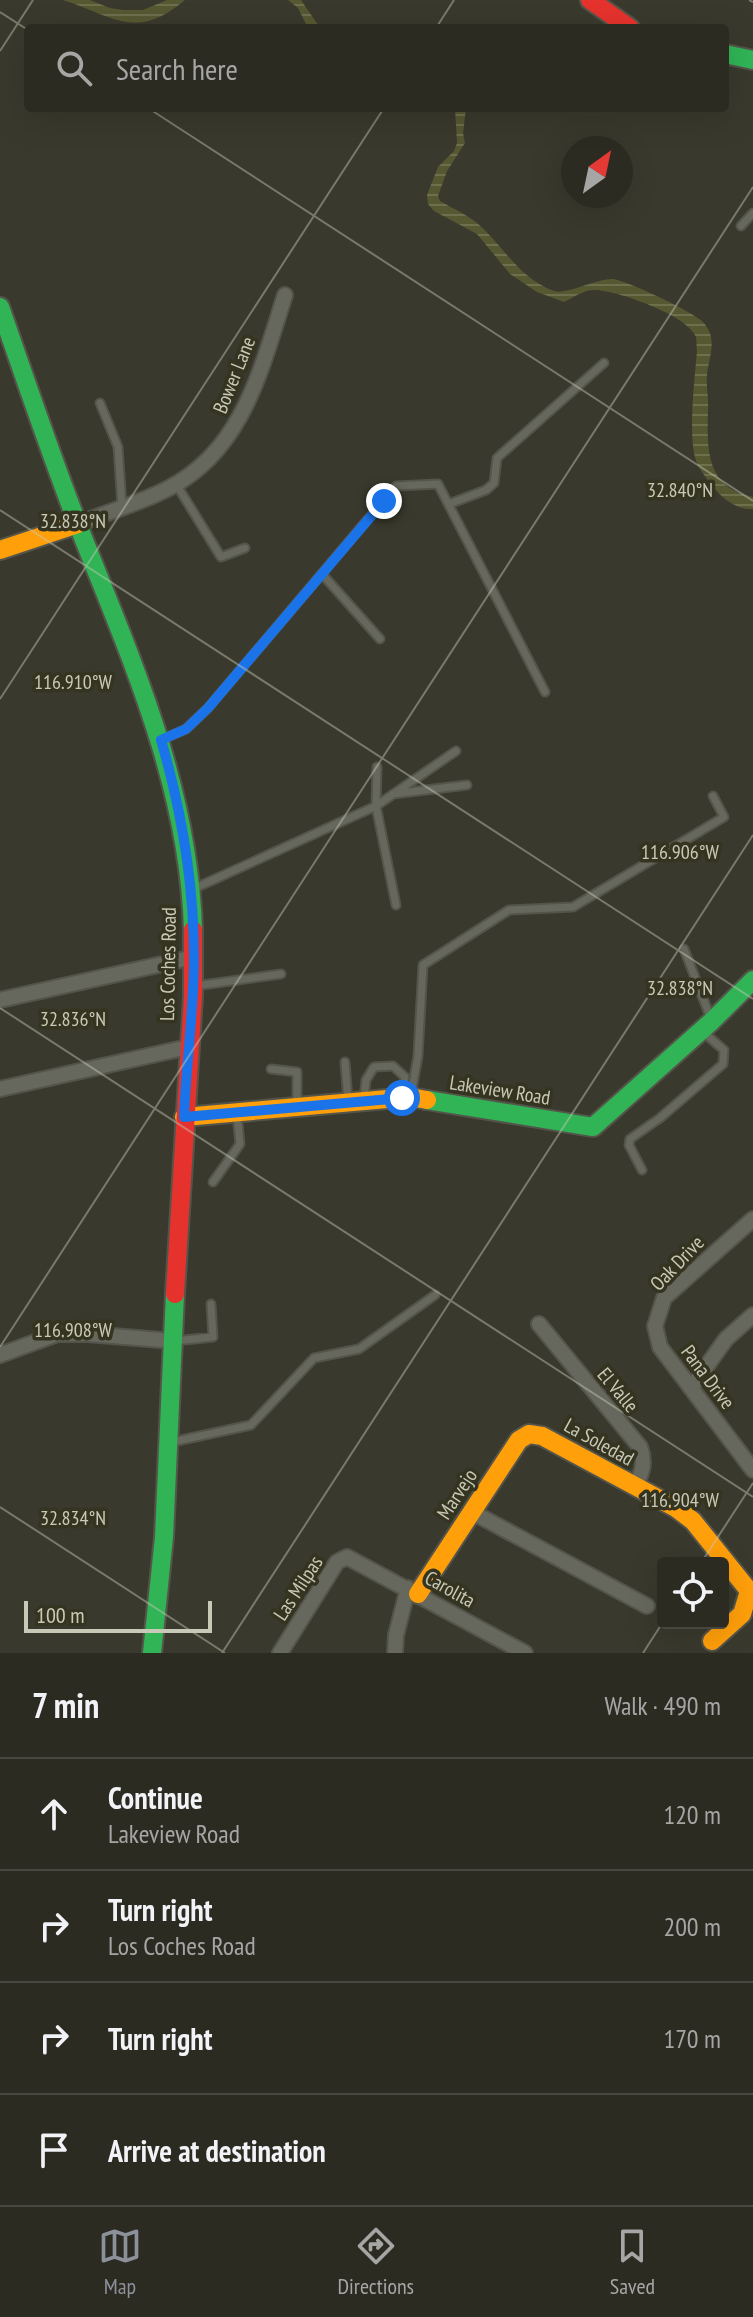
<!DOCTYPE html>
<meta charset="utf-8">
<style>
:root{--surface:#2b2b22;--page:#33332a;--text:#f1f3f6;--muted:#a6a7a5;--line:#474740;--accent:#8c9099}
body{margin:0;font-family:"PT Sans Narrow",sans-serif;background:var(--page);color:var(--text)}
.controls{position:absolute;right:24px;bottom:24px;display:grid;overflow:hidden;border-radius:8px;box-shadow:0 8px 32px #0002}
.controls button{width:72px;height:72px;display:grid;place-items:center;padding:0;border:0;border-bottom:2px solid var(--line);background:var(--surface);color:var(--text);font:40px sans-serif}
.compass{position:absolute;left:561px;top:136px;width:72px;height:72px;border-radius:50%;background:var(--surface);box-shadow:0 8px 32px #0002;rotate:33deg}
.scale{position:absolute;left:24px;bottom:20px;width:188px;box-sizing:border-box;padding-left:8px;border:4px solid #c8cab7;border-top:0;font-size:22px;line-height:28px;white-space:nowrap;color:#c8cab7;-webkit-text-stroke:6px #343420;paint-order:stroke}
.stop{position:absolute;width:24px;height:24px;margin:-18px;border:6px solid #1a73e8;border-radius:50%;background:#fff}
.stop.end{background:#1a73e8;border-color:#fff;box-shadow:0 2px 8px #0008}
.list{margin:0;padding:0;list-style:none}
h2{display:flex;justify-content:space-between;align-items:center;height:104px;margin:0;padding:0 32px;font-size:34px}
h2 small{font-size:26px;font-weight:400;color:var(--muted)}
.list li{display:grid;grid-template-columns:52px 1fr auto;gap:24px;align-items:center;box-sizing:border-box;height:112px;padding:0 32px;border-top:2px solid var(--line)}
.list b{display:block;font-size:30px;white-space:nowrap}
.list p{margin:0;font-size:26px;white-space:nowrap;color:var(--muted)}
.list em{font-size:26px;font-style:normal;color:var(--muted)}
.icon{flex:none;width:44px;height:44px;fill:none;stroke:currentColor;stroke-width:2;stroke-linecap:round;stroke-linejoin:round}
.map{position:relative;flex:none;width:753px;height:1653px;overflow:hidden}
.search{position:absolute;background:var(--surface);box-shadow:0 8px 32px #0002;left:24px;right:24px;top:24px;height:88px;display:flex;align-items:center;gap:20px;box-sizing:border-box;padding:0 28px;border-radius:8px;color:var(--muted);font-size:30px}
.sheet{height:552px;background:var(--surface)}
nav{display:flex;justify-content:space-around;align-items:center;box-sizing:border-box;height:112px;border-top:2px solid var(--line);background:var(--surface);font-size:22px;color:var(--muted)}
nav a{display:grid;justify-items:center;gap:4px}
nav .on{color:var(--accent)}
.map>svg:first-child{display:block}
.water{fill:url(#water-rules)}
.lines{fill:none;stroke-linecap:round;stroke-linejoin:round}
.lane-casing{stroke:#54544b;stroke-width:11}
.street-casing{stroke:#54544b;stroke-width:18}
.fast-casing{stroke:#54544b;stroke-width:22}
.slow-casing{stroke:#54544b;stroke-width:22}
.jam-casing{stroke:#54544b;stroke-width:22}
.lane{stroke:#66685d;stroke-width:7}
.street{stroke:#66685d;stroke-width:14}
.fast{stroke:#30b455;stroke-width:18}
.slow{stroke:#ff9f0a;stroke-width:18}
.jam{stroke:#e5322d;stroke-width:18}
.route{stroke:#1a73e8;stroke-width:10}
.ticks{fill:none;stroke:#c8cab7;stroke-width:2;stroke-opacity:0.45}
.labels{text-anchor:middle;dominant-baseline:central;stroke-width:7;stroke-linejoin:round;paint-order:stroke}
.street-label{font-size:20px;fill:#c8cab7;stroke:#343420}
.ticks-label{font-size:20px;text-anchor:middle;fill:#c8cab7;stroke:#343420;stroke-width:7;stroke-linejoin:round;paint-order:stroke}
</style>
<div class="map">
<svg width="753" height="1653" viewBox="0 0 753 1653">
<defs>
<pattern id="water-rules" width="6" height="5" patternUnits="userSpaceOnUse" patternTransform="scale(2)"><rect width="6" height="5" fill="#565832"/><path d="M0 2.5h6" fill="none" stroke="#6d6f4d"/></pattern>
</defs>
<rect width="100%" height="100%" fill="#39392d"/>
<path class="water" d="M63 0H90L110 8 123 10H143L167 0H185C136 41 115 17 63 0Z
M288 0H301L320 28H308L298 8Z
M455 108 466 109 463 133 465 143 447 171 438 196 440 201C452 208 466 214 477 223 504 246 518 278 554 291 566 295 595 279 612 279 624 279 696 313 704 323 718 340 709 356 707 375 706 386 709 399 708 411 707 450 706 488 753 497V509C738 510 724 500 715 489 709 482 701 472 697 463 687 440 695 377 697 350 696 345 697 341 696 337 688 315 614 289 593 290 581 291 575 297 564 302L537 292 510 274 477 234 434 211 428 204 427 195 438 167 454 151 457 143Z"/>
<g class="lines">
<g class="lane-casing">
<path id="lane" d="M741 226 753 213
M100 403 118 447 122 506
M176 484 221 557 245 548
M449 504 486 490 494 483 497 458 604 363
M322 574 380 639
M163 739 186 729 208 708 396 486 438 484 545 692
M377 767 376 806 396 905
M393 794 467 785
M193 889 376 806 456 751
M684 949 711 1019
M195 986 281 974
M345 1062 348 1100
M271 1069 297 1072V1105
M411 1095 418 1056 423 965 509 910 573 907 724 817 713 796
M364 1099 366 1080 374 1067 393 1066 405 1077 402 1098
M642 1170 629 1145 630 1139 660 1118 723 1064 724 1050 703 1032
M213 1182 240 1144 237 1114
M175 1341 213 1337 211 1304
M172 1442 251 1425 314 1358 359 1349 435 1295"/>
</g>
<g class="street-casing">
<path id="street" d="M78 524C107 512 141 503 169 488 243 450 261 369 285 295
M0 1000 194 957
M0 1089 188 1047
M753 1219 664 1298 655 1326 660 1347 753 1470
M539 1324 640 1447C646 1463 642 1473 635 1487
M0 1355 57 1334H88L173 1341
M691 1388 726 1339 753 1315
M472 1512 647 1606
M280 1653 337 1562 347 1557 525 1653
M395 1653 396 1635 408 1588"/>
</g>
<g class="fast-casing">
<path id="fast" d="M725 54 753 60
M0 307C26 381 51 456 80 530 132 661 189 787 193 930
M427 1100 593 1127 712 1021 753 980
M152 1653 164 1537 175 1294"/>
</g>
<g class="slow-casing">
<path id="slow" d="M0 550 78 524
M184 1117 410 1097 427 1100
M418 1594 519 1440 529 1434 542 1436 676 1508 693 1521 749 1591 742 1614 712 1641"/>
</g>
<g class="jam-casing">
<path id="jam" d="M590 0 630 28
M175 1294 193 996V930"/>
</g>
<use href="#lane" class="lane"/>
<use href="#street" class="street"/>
<use href="#fast" class="fast"/>
<use href="#slow" class="slow"/>
<use href="#jam" class="jam"/>
</g>
<g class="lines">
<path class="route" d="M384 501 208 708 186 729 161 740C182 812 194 883 194 958 194 1011 186 1064 184 1117L402 1098"/>
</g>
<path class="ticks" d="M749 0 753 2M0 12 28 30M436 28 454 0M0 51 33 0M148 108 753 501M0 510 753 999M0 699 384 108M0 1008 753 1497M0 1347 753 187M0 1507 225 1653M701 1563 753 1483M222 1653 753 835M643 1653 663 1622"/>
<g class="labels">
<g class="street-label">
<text transform="translate(234 375) rotate(-68)">Bower Lane</text>
<text transform="translate(168 964) rotate(-89)">Los Coches Road</text>
<text transform="translate(500 1090) rotate(9)">Lakeview Road</text>
<text transform="translate(677 1263) rotate(-46)">Oak Drive</text>
<text transform="translate(708 1377) rotate(53)">Pana Drive</text>
<text transform="translate(618 1390) rotate(50)">El Valle</text>
<text transform="translate(599 1442) rotate(29)">La Soledad</text>
<text transform="translate(457 1494) rotate(-57)">Marvejo</text>
<text transform="translate(298 1588) rotate(-57)">Las Milpas</text>
<text transform="translate(450 1589) rotate(29)">Carolita</text>
</g>
</g>
<g class="ticks-label">
<text x="680" y="497">32.840°N</text>
<text x="73" y="528">32.838°N</text>
<text x="73" y="689">116.910°W</text>
<text x="680" y="859">116.906°W</text>
<text x="680" y="995">32.838°N</text>
<text x="73" y="1026">32.836°N</text>
<text x="73" y="1337">116.908°W</text>
<text x="680" y="1507">116.904°W</text>
<text x="73" y="1525">32.834°N</text>
</g>
</svg>
<div class="controls">
<button><svg class="icon" aria-label="locate" viewBox="0 0 24 24"><circle cx="12" cy="12" r="6"/><path d="M12 2v4M12 18v4M2 12h4M18 12h4"/></svg></button>
</div>
<svg class="compass" viewBox="-18 -18 36 36"><path d="M0-13l5 13h-10z" fill="#e53935"/><path d="M0 13l5-13h-10z" fill="#a6a7a5"/></svg>
<div class="scale">100 m</div>
<div class="stop" style="left:402px;top:1098px"></div>
<div class="stop end" style="left:384px;top:501px"></div>
<div class="search"><svg class="icon" aria-label="search" viewBox="0 0 24 24"><circle cx="10" cy="10" r="6"/><path d="M15 15l6 6"/></svg>Search here</div>
</div>
<section class="sheet">
<h2>7 min<small>Walk · 490 m</small></h2>
<ul class="list">
<li><svg class="icon" aria-label="ahead" viewBox="0 0 24 24"><path d="M12 20V5M6 11l6-6 6 6"/></svg><div><b>Continue</b><p>Lakeview Road</p></div><em>120 m</em></li>
<li><svg class="icon" aria-label="right" viewBox="0 0 24 24"><path d="M7 20v-9h11M14 6l5 5-5 5"/></svg><div><b>Turn right</b><p>Los Coches Road</p></div><em>200 m</em></li>
<li><svg class="icon" aria-label="right" viewBox="0 0 24 24"><path d="M7 20v-9h11M14 6l5 5-5 5"/></svg><div><b>Turn right</b></div><em>170 m</em></li>
<li><svg class="icon" aria-label="arrive" viewBox="0 0 24 24"><path d="M6 21V4h12l-3 4 3 4H6"/></svg><div><b>Arrive at destination</b></div></li>
</ul>
</section>
<nav>
<a class="on"><svg class="icon" aria-label="map" viewBox="0 0 24 24"><path d="M3 6l6-2 6 2 6-2v14l-6 2-6-2-6 2zM9 4v14M15 6v14"/></svg>Map</a>
<a><svg class="icon" aria-label="directions" viewBox="0 0 24 24"><path d="M12 3l9 9-9 9-9-9zM9 14v-3h6M13 9l2 2-2 2"/></svg>Directions</a>
<a><svg class="icon" aria-label="saved" viewBox="0 0 24 24"><path d="M7 4h10v16l-5-4-5 4z"/></svg>Saved</a>
</nav>
